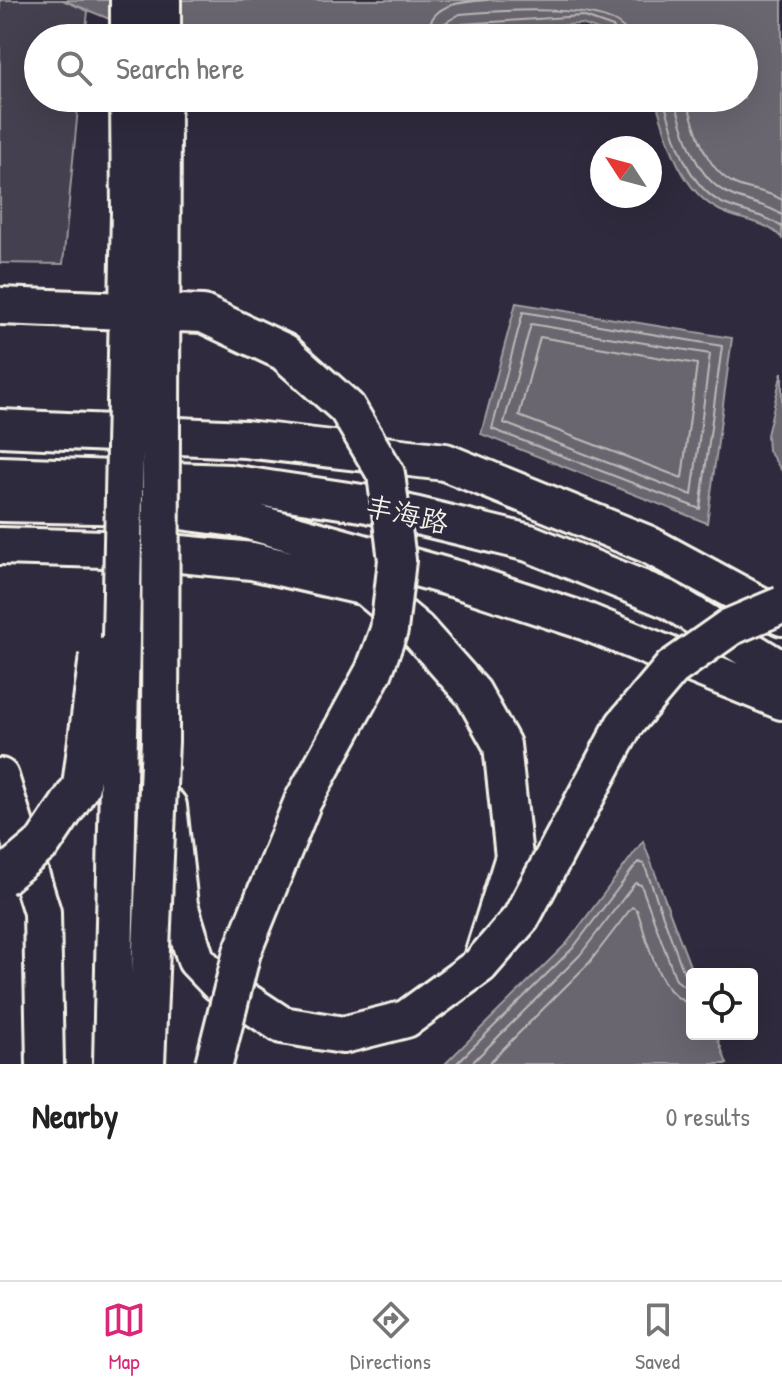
<!DOCTYPE html>
<meta charset="utf-8">
<style>
:root{--surface:#fff;--page:#f2f2f2;--text:#222;--muted:#767676;--line:#e0e0e0;--accent:#db2777}
body{margin:0;font-family:"Patrick Hand","LXGW WenKai TC",sans-serif;background:var(--page);color:var(--text)}
.controls{position:absolute;right:24px;bottom:24px;display:grid;overflow:hidden;border-radius:8px;box-shadow:0 8px 32px #0002}
.controls button{width:72px;height:72px;display:grid;place-items:center;padding:0;border:0;border-bottom:2px solid var(--line);background:var(--surface);color:var(--text);font:40px sans-serif}
.compass{position:absolute;left:590px;top:136px;width:72px;height:72px;border-radius:50%;background:var(--surface);box-shadow:0 8px 32px #0002;rotate:306deg}
.list{margin:0;padding:0;list-style:none}
h2{display:flex;justify-content:space-between;align-items:center;height:104px;margin:0;padding:0 32px;font-size:34px}
h2 small{font-size:26px;font-weight:400;color:var(--muted)}
.icon{flex:none;width:44px;height:44px;fill:none;stroke:currentColor;stroke-width:2;stroke-linecap:round;stroke-linejoin:round}
.map{position:relative;flex:none;width:782px;height:1064px;overflow:hidden}
.search{position:absolute;background:var(--surface);box-shadow:0 8px 32px #0002;left:24px;right:24px;top:24px;height:88px;display:flex;align-items:center;gap:20px;box-sizing:border-box;padding:0 28px;border-radius:44px;color:var(--muted);font-size:30px}
.sheet{height:216px;background:var(--surface)}
nav{display:flex;justify-content:space-around;align-items:center;box-sizing:border-box;height:112px;border-top:2px solid var(--line);background:var(--surface);font-size:22px;color:var(--muted)}
nav a{display:grid;justify-items:center;gap:4px}
nav .on{color:var(--accent)}
.map>svg:first-child{display:block}
.green{fill:#454050;stroke:#9c989c;stroke-width:2}
.water{fill:#6a6670;stroke:#a19ea0;stroke-width:2}
.lines{fill:none;stroke-linecap:round;stroke-linejoin:round}
.shore{stroke:#bdb9b8;stroke-width:2}
.trunk-casing{stroke:#f4f1e8;stroke-width:42}
.trunk{stroke:#2f2a3d;stroke-width:36}
.trunk-bridge-casing{stroke:#f4f1e8;stroke-width:42;stroke-linecap:butt}
.trunk-bridge{stroke:#2f2a3d;stroke-width:36}
.labels{text-anchor:middle;dominant-baseline:central;stroke-width:7;stroke-linejoin:round;paint-order:stroke}
.street-label{font-size:28px;fill:#f4f1e8;stroke:#2f2a3d}
</style>
<div class="map">
<svg width="782" height="1064" viewBox="0 0 782 1064">
<rect width="100%" height="100%" fill="#2f2a3d"/>
<filter id="ink" filterUnits="userSpaceOnUse"><feTurbulence type="fractalNoise" baseFrequency=".0125" numOctaves="2"/><feDisplacementMap in="SourceGraphic" scale="16" xChannelSelector="R" yChannelSelector="G"/><feConvolveMatrix kernelMatrix="1 2 1 2 8 2 1 2 1" color-interpolation-filters="sRGB"/></filter>
<g filter="url(#ink)">
<path class="green" d="M0 0H63L88 11 85 38H38V98H79L63 264 0 263Z"/>
<path class="water" d="M63 0H782V238C764 219 741 222 719 210 679 189 667 138 655 98H744V38H619L582 24 463 31 450 38H156Z
M516 303 732 338 707 523 481 434Z
M782 372V471L768 450 767 435Z
M643 841 693 974 692 1034H716L727 1064H445L567 943Z"/>
<g class="lines">
<path class="shore" d="M427 38C428 3 460 2 487 0
M439 38 443 24 460 14C493 11 625 0 628 38
M449 38 451 29 462 24 582 16 613 27 618 38
M663 98C674 135 686 186 724 204 744 213 763 214 782 227
M674 98C684 131 694 178 729 194 747 203 765 203 782 215
M686 98C695 127 704 169 735 184 750 191 767 190 782 200
M523 312 722 346 700 509 492 429Z
M531 324 710 354 692 495 504 423Z
M540 337 697 364 682 478 519 416Z
M456 1064 573 948 638 862 644 864 685 976 692 982
M471 1064 580 955 635 883 641 885 676 980 692 992
M488 1064 589 963 632 907 637 910C648 939 657 997 692 1004"/>
<g class="trunk-casing">
<path id="trunk" d="M129 0V38
M162 0V38
M0 428 245 439 445 462 647 544 782 617
M0 475 229 483 368 504 529 543 669 600 782 670
M0 503 142 506 242 519 459 580 587 622 782 701
M0 546 139 550 252 561 366 587 417 630 473 693 502 745 514 857 480 965 406 1019 343 1035 282 1025 218 983 196 960 179 905 168 806
M0 777 42 912 45 1064"/>
</g>
<use href="#trunk" class="trunk"/>
<g class="trunk-bridge-casing">
<path id="trunk-bridge" d="M0 306 203 314 284 352 347 408 386 474 397 560 389 630 374 671 303 801 242 952 214 1064
M0 879 43 843 81 786 98 656
M480 965 521 918 624 725 672 668 730 627 782 605
M112 1064 130 212 129 98
M146 1064 160 741 162 98"/>
</g>
<use href="#trunk-bridge" class="trunk-bridge"/>
</g>
</g>
<g class="labels">
<g class="street-label">
<text transform="translate(407 514) rotate(13)">丰海路</text>
</g>
</g>
</svg>
<div class="controls">
<button><svg class="icon" aria-label="locate" viewBox="0 0 24 24"><circle cx="12" cy="12" r="6"/><path d="M12 2v4M12 18v4M2 12h4M18 12h4"/></svg></button>
</div>
<svg class="compass" viewBox="-18 -18 36 36"><path d="M0-13l5 13h-10z" fill="#e53935"/><path d="M0 13l5-13h-10z" fill="#767676"/></svg>
<div class="search"><svg class="icon" aria-label="search" viewBox="0 0 24 24"><circle cx="10" cy="10" r="6"/><path d="M15 15l6 6"/></svg>Search here</div>
</div>
<section class="sheet">
<h2>Nearby<small>0 results</small></h2>
<ul class="list">
</ul>
</section>
<nav>
<a class="on"><svg class="icon" aria-label="map" viewBox="0 0 24 24"><path d="M3 6l6-2 6 2 6-2v14l-6 2-6-2-6 2zM9 4v14M15 6v14"/></svg>Map</a>
<a><svg class="icon" aria-label="directions" viewBox="0 0 24 24"><path d="M12 3l9 9-9 9-9-9zM9 14v-3h6M13 9l2 2-2 2"/></svg>Directions</a>
<a><svg class="icon" aria-label="saved" viewBox="0 0 24 24"><path d="M7 4h10v16l-5-4-5 4z"/></svg>Saved</a>
</nav>
